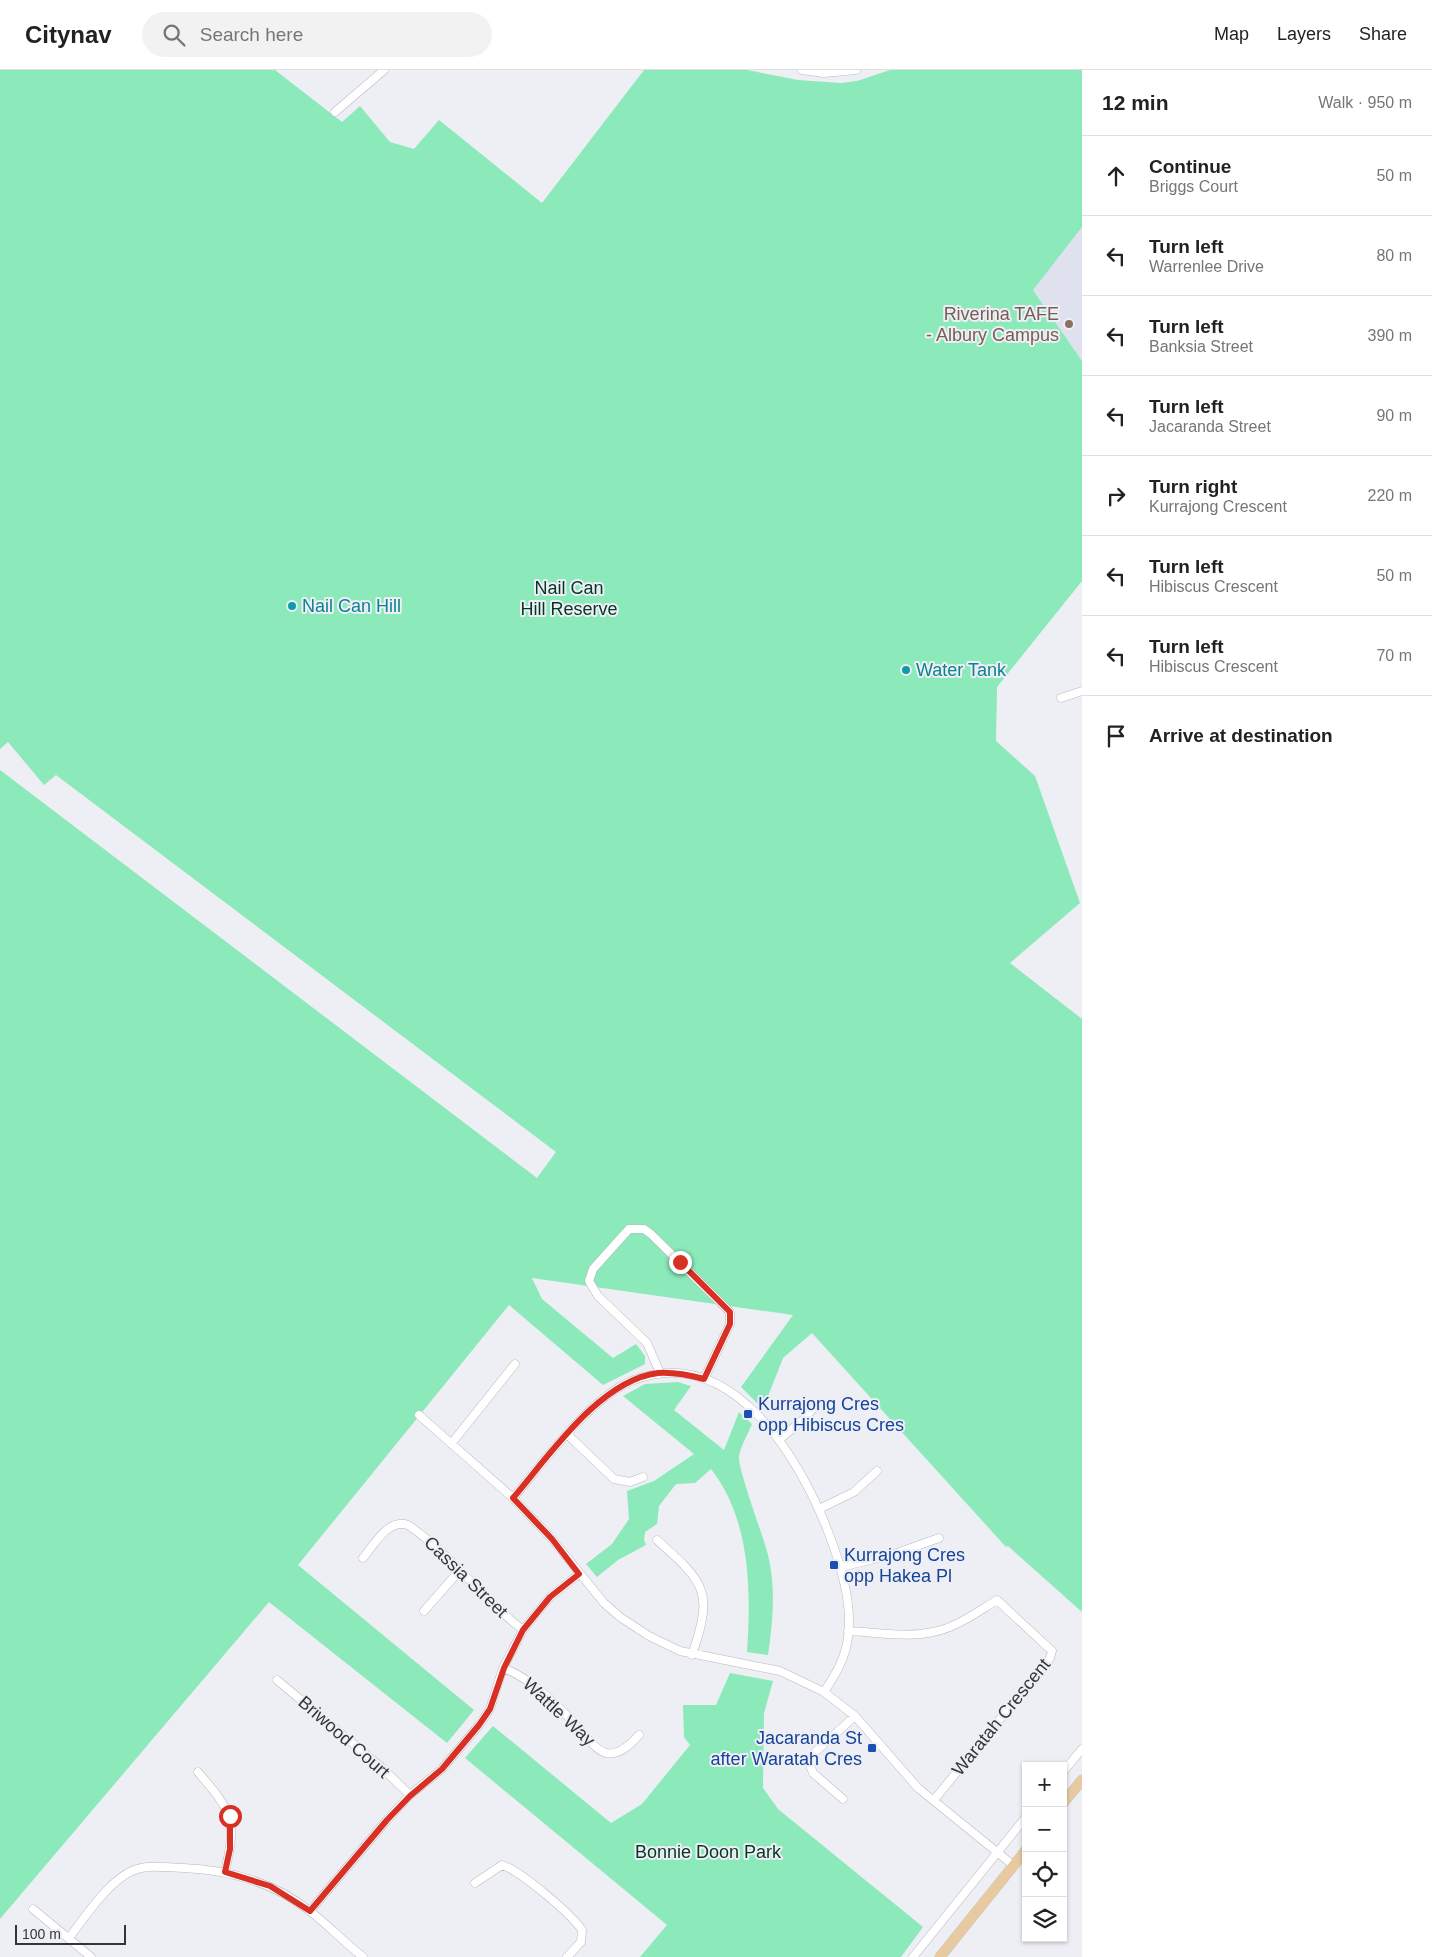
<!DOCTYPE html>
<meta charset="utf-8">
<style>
:root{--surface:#fff;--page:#f2f2f2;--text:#222;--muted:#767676;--line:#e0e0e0}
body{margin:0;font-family:Helvetica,sans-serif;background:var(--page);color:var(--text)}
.controls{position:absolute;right:15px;bottom:15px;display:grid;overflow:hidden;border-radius:0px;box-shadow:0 1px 4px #0004}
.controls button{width:45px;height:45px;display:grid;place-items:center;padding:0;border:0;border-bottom:1px solid var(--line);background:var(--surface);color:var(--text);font:25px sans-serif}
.scale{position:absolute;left:15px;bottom:12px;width:111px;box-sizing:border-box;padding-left:5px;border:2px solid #343537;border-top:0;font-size:14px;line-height:18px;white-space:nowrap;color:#343537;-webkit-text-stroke:4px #edeff5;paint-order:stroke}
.stop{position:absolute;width:15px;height:15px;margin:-11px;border:4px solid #d93025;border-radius:50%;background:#fff}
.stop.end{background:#d93025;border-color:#fff;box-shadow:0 1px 5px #0008}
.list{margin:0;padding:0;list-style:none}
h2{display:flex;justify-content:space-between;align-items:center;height:65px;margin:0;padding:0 20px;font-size:21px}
h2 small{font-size:16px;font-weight:400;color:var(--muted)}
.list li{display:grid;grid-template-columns:32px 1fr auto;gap:15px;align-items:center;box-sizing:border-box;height:80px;padding:0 20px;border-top:1px solid var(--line)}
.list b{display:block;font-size:19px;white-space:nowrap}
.list p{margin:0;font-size:16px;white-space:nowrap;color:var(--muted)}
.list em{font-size:16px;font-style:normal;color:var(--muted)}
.icon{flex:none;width:28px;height:28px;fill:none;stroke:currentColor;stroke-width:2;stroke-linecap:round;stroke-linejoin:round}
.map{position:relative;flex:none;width:1082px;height:1887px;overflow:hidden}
header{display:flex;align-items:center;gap:30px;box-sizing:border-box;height:70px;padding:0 25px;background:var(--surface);border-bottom:1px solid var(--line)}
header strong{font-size:24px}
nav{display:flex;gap:28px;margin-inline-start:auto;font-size:18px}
.search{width:350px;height:45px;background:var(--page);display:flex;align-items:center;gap:12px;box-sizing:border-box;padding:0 18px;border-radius:28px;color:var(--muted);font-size:19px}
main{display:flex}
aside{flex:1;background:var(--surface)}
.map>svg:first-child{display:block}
.built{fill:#dfe1ee}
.green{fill:#8be9ba}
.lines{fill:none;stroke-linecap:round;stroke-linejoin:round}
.minor-casing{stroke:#b7b9be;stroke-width:9}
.major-casing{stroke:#cacacb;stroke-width:11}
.minor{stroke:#fff;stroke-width:8}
.major{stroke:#e8caa0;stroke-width:10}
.route{stroke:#d93025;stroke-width:6}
.education-dot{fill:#8d6e63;stroke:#edeff5;stroke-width:2}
.culture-dot{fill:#0f9aa8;stroke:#edeff5;stroke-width:2}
.transit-dot{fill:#1a4fb4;stroke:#edeff5;stroke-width:2}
.labels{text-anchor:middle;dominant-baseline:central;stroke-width:4;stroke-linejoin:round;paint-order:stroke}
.education-label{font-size:18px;fill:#785e54;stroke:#edeff5;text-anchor:end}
.park-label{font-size:18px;fill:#043723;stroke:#edeff5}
.culture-label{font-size:18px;fill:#0d838f;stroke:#edeff5;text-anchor:start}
.transit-label{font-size:18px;fill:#164399;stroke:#edeff5;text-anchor:start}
.street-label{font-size:18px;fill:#343537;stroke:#edeff5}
</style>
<header>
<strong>Citynav</strong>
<div class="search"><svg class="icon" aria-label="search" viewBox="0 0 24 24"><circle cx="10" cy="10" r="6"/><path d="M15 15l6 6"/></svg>Search here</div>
<nav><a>Map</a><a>Layers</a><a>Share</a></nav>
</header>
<main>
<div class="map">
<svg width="1082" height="1887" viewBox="0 0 1082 1887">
<rect width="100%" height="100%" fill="#edeff5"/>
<path class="built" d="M1082 156V291L1032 218Z"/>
<path class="green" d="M0 0H275L342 52 360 36 390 72 414 79 439 50 542 133 644 0H747L798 10 841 13 857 11 890 0H1082V157L1033 220 1082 291V511L997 617 996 671 1035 706 1080 833 1010 893 1082 949V1542L1008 1476 1006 1477 812 1263 783 1288 763 1339 741 1317 793 1245 532 1208 542 1229 613 1288 636 1274 645 1286V1294L603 1315 509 1235 298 1495 474 1640 447 1673 269 1532 0 1849V700L537 1108 556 1082 56 705 44 715 8 672 0 679Z
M678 1312 691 1316 674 1340 724 1380 739 1342 752 1354C748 1364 741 1375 739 1386 737 1397 764 1468 768 1485 776 1518 773 1551 768 1585L747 1582C751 1521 751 1450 711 1399L695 1413 676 1414 659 1436 657 1454 645 1462 644 1470 646 1475 618 1490 597 1507 586 1494 612 1474 629 1449 627 1421 654 1411 694 1384 623 1326 645 1314Z
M730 1603 773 1611 764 1643 763 1718 778 1739 923 1857 901 1887H640L667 1855 465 1688 493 1656 611 1753 642 1734 690 1675 684 1667 683 1635H716Z"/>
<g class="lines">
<g class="minor-casing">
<path id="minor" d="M802 0 824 3 856 0
M335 42 384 0
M1061 628 1082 621
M660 1303 647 1273 598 1226 589 1211 593 1199 629 1159H644L651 1164 730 1242V1254L704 1309
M419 1345 513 1428 552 1469 604 1533 620 1547 649 1566 680 1581 780 1601 824 1622 855 1646 918 1718 1013 1795
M568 1365 614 1409 630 1412 643 1407
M780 1369 805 1348 817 1334
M451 1374 515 1294
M513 1428C543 1393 591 1326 634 1310 732 1273 800 1388 829 1464 842 1498 855 1541 846 1578 842 1595 833 1608 824 1622
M819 1439 854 1422 877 1401
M657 1470C705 1513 714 1521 692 1585
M363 1488C374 1475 388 1448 408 1455 452 1485 481 1528 523 1560
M841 1497 894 1484 939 1468
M424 1541 460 1500
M848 1561C875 1562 906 1568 933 1562 956 1558 977 1542 997 1530L1052 1581 1050 1588 934 1730
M503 1598C531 1608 556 1634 576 1655 584 1664 594 1679 606 1683 619 1686 631 1674 639 1665
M277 1610 381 1697 410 1725
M198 1702C233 1743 237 1749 225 1802
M1063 1702 1082 1679
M843 1729 813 1703 810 1695 814 1683 855 1646
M475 1813 502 1795C521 1801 571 1844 582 1860L581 1872 567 1887
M33 1839 91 1887
M310 1841 387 1750 410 1725 442 1699 479 1655 490 1639 503 1598 523 1560 550 1527 579 1504
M69 1868C85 1847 109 1810 134 1800 150 1794 168 1798 184 1798 230 1800 274 1812 311 1842 329 1856 345 1873 363 1887
M913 1887 1026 1747"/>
</g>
<g class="major-casing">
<path id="major" d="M1063 1733 1082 1710
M940 1887 1026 1780"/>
</g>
<use href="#minor" class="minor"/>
<use href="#major" class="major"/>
</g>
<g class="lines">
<path class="route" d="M230 1746V1779L225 1802 270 1816 310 1841 387 1750 410 1726 442 1699 479 1655 490 1639 504 1598 523 1560 550 1527 579 1504 552 1469 513 1428C549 1386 600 1310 658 1303 674 1302 689 1305 704 1309L730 1254V1242L680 1192"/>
</g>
<circle class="education-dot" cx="1069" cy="254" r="5"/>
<g class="culture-dot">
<circle cx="292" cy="536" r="5"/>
<circle cx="906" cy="600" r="5"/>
</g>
<g class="transit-dot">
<rect x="743" y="1339" width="10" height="10" rx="2.5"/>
<rect x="829" y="1490" width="10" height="10" rx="2.5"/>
<rect x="867" y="1673" width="10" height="10" rx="2.5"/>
</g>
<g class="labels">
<g class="education-label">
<text x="1059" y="244">Riverina TAFE<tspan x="1059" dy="21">- Albury Campus</tspan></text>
</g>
<g class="park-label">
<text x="569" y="518">Nail Can<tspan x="569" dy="21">Hill Reserve</tspan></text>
<text x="708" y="1782">Bonnie Doon Park</text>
</g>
<g class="culture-label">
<text x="302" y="536">Nail Can Hill</text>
<text x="916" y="600">Water Tank</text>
</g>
<g class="transit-label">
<text x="758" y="1334">Kurrajong Cres<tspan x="758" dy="21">opp Hibiscus Cres</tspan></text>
<text x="844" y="1485">Kurrajong Cres<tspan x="844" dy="21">opp Hakea Pl</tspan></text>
<text x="862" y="1668" text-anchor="end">Jacaranda St<tspan x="862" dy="21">after Waratah Cres</tspan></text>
</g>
<g class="street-label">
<text transform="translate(466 1507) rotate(44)">Cassia Street</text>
<text transform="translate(559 1642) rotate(43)">Wattle Way</text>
<text transform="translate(1001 1647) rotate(-51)">Waratah Crescent</text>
<text transform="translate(344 1667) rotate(41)">Briwood Court</text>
</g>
</g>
</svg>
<div class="controls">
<button>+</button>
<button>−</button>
<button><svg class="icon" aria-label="locate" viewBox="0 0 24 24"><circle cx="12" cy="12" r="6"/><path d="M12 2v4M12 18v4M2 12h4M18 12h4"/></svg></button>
<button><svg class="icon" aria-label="layers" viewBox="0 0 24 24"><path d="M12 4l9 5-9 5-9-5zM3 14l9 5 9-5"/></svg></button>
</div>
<div class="scale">100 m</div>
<div class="stop" style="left:230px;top:1746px"></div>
<div class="stop end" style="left:680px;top:1192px"></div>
</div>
<aside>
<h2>12 min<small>Walk · 950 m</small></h2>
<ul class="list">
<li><svg class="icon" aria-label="ahead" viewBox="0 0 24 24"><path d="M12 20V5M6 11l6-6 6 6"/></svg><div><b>Continue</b><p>Briggs Court</p></div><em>50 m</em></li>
<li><svg class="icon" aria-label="left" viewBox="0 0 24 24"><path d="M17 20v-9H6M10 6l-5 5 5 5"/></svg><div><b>Turn left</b><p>Warrenlee Drive</p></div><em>80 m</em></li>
<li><svg class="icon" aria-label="left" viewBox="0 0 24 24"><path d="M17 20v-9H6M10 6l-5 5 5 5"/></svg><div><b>Turn left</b><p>Banksia Street</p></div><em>390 m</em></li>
<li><svg class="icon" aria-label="left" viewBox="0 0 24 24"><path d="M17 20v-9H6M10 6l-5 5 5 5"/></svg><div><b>Turn left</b><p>Jacaranda Street</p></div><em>90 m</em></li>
<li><svg class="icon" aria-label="right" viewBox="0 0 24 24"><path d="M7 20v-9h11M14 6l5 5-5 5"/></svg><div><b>Turn right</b><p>Kurrajong Crescent</p></div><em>220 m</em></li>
<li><svg class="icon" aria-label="left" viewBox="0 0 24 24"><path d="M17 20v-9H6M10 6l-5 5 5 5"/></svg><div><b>Turn left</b><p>Hibiscus Crescent</p></div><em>50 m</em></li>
<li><svg class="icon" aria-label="left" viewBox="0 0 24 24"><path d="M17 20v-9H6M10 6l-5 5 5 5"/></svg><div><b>Turn left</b><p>Hibiscus Crescent</p></div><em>70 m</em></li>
<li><svg class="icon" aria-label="arrive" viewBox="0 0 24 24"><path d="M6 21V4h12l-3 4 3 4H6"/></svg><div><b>Arrive at destination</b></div></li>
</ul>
</aside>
</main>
